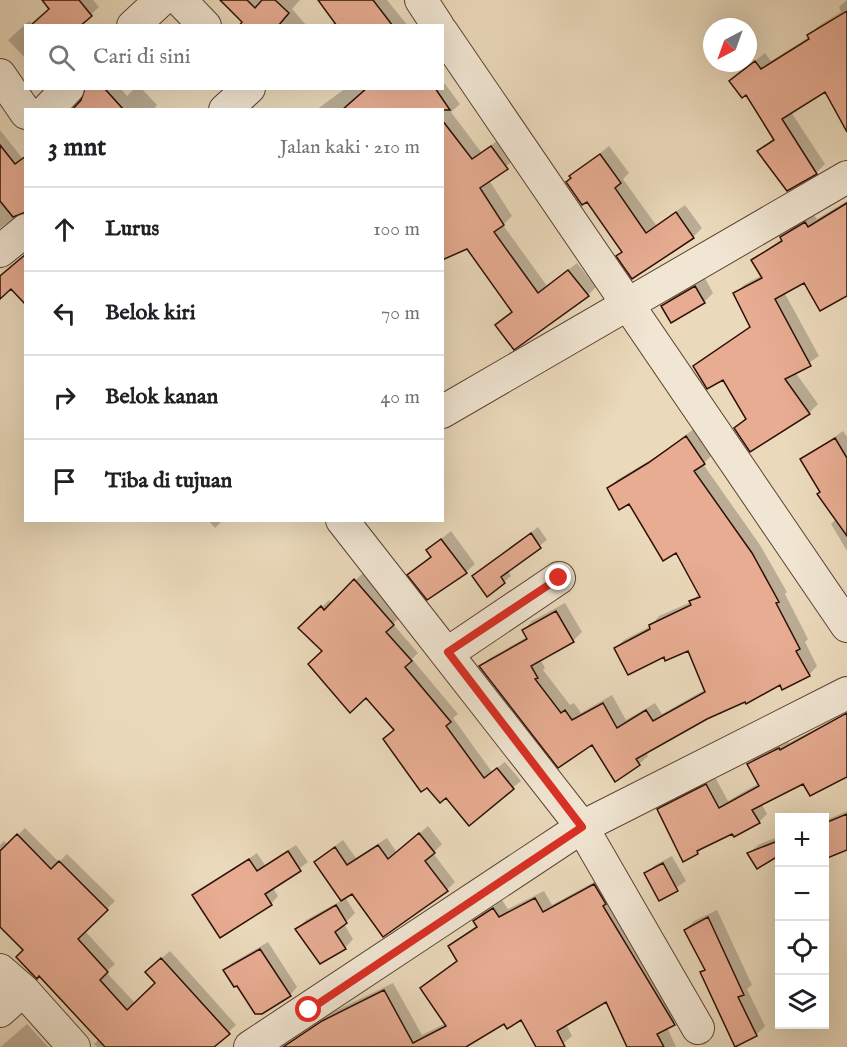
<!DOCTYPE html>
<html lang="id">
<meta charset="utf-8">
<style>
:root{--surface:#fff;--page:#f2f2f2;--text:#202124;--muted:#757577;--line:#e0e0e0}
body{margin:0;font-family:"IM FELL English",serif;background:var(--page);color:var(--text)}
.controls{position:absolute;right:18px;bottom:18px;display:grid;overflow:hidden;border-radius:0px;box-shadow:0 6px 24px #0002}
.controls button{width:54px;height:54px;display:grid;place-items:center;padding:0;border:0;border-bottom:2px solid var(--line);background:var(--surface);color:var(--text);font:30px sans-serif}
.compass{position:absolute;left:703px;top:18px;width:54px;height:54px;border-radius:50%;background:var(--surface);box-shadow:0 6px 24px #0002;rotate:221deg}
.stop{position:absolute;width:18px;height:18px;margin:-14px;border:4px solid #d93025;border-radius:50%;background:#fff}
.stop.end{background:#d93025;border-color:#fff;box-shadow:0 2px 6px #0008}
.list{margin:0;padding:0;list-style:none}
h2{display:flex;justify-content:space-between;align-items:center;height:78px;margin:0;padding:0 24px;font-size:26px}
h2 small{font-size:20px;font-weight:400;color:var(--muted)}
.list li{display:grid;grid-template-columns:39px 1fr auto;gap:18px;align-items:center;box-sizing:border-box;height:84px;padding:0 24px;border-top:2px solid var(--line)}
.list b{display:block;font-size:22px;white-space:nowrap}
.list em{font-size:20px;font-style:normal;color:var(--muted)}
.icon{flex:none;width:33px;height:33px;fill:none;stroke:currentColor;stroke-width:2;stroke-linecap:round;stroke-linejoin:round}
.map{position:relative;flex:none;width:847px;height:1047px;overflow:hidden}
.search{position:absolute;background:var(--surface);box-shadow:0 6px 24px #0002;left:24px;top:24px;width:420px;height:66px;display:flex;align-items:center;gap:15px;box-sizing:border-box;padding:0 21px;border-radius:0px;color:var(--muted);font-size:22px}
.panel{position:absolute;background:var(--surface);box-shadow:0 6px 24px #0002;left:24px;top:108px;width:420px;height:414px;border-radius:0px}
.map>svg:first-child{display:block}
.shadow{fill:#0003}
.building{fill:#e7ac92;stroke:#2d1005;stroke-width:1.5}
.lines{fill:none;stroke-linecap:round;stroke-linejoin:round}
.minor-casing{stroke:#5c4232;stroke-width:34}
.minor{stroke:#f1e6d3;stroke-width:32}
.route{stroke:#d93025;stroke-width:8}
</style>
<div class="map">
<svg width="847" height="1047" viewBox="0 0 847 1047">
<rect width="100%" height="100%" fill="#ead9bb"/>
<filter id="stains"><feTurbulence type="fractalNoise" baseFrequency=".00333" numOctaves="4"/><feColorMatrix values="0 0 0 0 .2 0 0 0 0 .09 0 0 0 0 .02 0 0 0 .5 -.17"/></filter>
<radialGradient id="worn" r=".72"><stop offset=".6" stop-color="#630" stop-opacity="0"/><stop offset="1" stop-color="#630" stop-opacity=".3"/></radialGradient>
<path class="shadow" d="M59 0H93L99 7 78 26H26V59L8 40 29 21 33 25Z
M222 0H300L292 9 307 26H247Z
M320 0H387L408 26H330L336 21Z
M847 0V126L826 90 791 112 825 164 816 173 759 151 774 138 747 93 731 81 765 53 771 61 809 37 817 27 841 12 839 7Z
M442 80 460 104 451 112 481 152 500 139 515 159 489 180 512 216 503 225 547 286 577 263 596 287 588 295 513 311 467 247 442 258V110H316L346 88H442Z
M87 88H120L127 96 135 88H141L157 105 153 110H72L87 93Z
M0 130 23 159 26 156V211L0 228Z
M609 146 629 173 623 179 656 225 685 205 702 228 693 237 623 251 571 177Z
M847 201V293L805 281 784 292 819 356 795 372 818 404 809 413 750 450 736 428 747 417 723 378 695 366 751 326 735 294 744 285 762 275 753 260 783 238 791 229 814 215 817 219Z
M705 278 713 293 704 302 671 321 663 306 672 297Z
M695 428 713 454 703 464 760 545 787 592 785 594 808 639 805 642 817 666 809 675 781 683 706 718 646 752 648 756 639 764 592 743 481 666 490 658 527 637 524 630 532 621 565 603 582 632 573 641 540 659 545 668 543 670 570 705 574 703 581 713 612 695 626 720 655 703 662 714 706 689 689 649 664 655 616 648 624 640 651 626 659 616 691 602 700 593 677 551 629 502 609 488 617 480 659 455Z
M843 431 847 437V551L831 524 836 519 802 460Z
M208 520H223L215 528Z
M538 527 547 540 507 570 511 576 504 582 474 576Z
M451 531 475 564 466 572 409 575 432 555 428 550Z
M363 573 401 616 393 624 418 653 412 659 458 714 453 718 492 772 505 762 521 781 469 824 395 729 301 628 329 600 332 603Z
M847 712V775L804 782 761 803 767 814 759 822 705 845 698 853 659 809 668 801 715 777 728 801 759 783 749 764 758 755 787 740 789 743Z
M847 811V849L824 859V821Z
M428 826 442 844 433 853 455 882 447 890 383 935 352 892 345 897 355 913 344 924 353 939 345 948 297 929 306 920 342 900 315 862 324 854 343 840 356 858 387 838 397 853Z
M25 828 59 862 67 854 115 901 85 931 115 964 106 972 136 1004 157 983 155 964 170 951 236 1025 213 1047H97L94 1044 100 1039 0 925V845L4 841 8 845Z
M780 836V854L749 853 758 845Z
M296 845 308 862 273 888 278 896 271 904 194 895 257 853 265 865Z
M672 856 686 881 660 899 646 874 655 865Z
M603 877 683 1015 667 1027 676 1047H630L607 1000 566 1024 572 1036 559 1047H537L522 1018 504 1022 463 1047H296L293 1041 333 1012 393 983 422 1035 446 1023 422 988 458 960 450 947 478 925 475 921 483 912 502 900 508 909 544 891 552 905Z
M717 910 752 985 747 989 765 1026 756 1035 702 972 706 969 685 930 694 921Z
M268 942 297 987 290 995 238 984 225 970 232 963Z
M27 1024 48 1047H1L4 1044Z"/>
<path class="building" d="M42 0H79L92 16 80 26H30L49 9Z
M220 0H247L255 8 262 0H275L289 13 278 26H239L242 22Z
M318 0H373L393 26H337Z
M847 11V132L825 92 782 119 817 174 787 191 757 151 774 140 746 95 742 98 729 81 755 61 761 69 809 39 807 35Z
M85 88H104L124 110H72L81 100Z
M367 88H435L450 110H342Z
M442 120 472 159 491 146 508 169 480 188 504 225 494 232 538 293 568 270 589 296 514 350 495 325 512 312 467 249 442 260Z
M0 145 15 164 26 156V212L13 217 0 201Z
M600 154 621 183 615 188 646 233 676 212 694 238 632 279 616 256 622 252 587 202 582 205 566 182 571 178 569 176Z
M847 203V296L820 311 804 283 775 299 811 366 785 379 810 414 750 452 734 428 746 419 723 380 707 389 693 366 750 327 733 293 762 278 751 260 782 241 780 237 805 222 808 227Z
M26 254V305L11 289 0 299V276Z
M695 286 705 303 671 323 661 306Z
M686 436 705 464 694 471 752 553 779 602 776 603 800 649 796 651 810 676 782 690 780 685 746 704 745 702 707 719 636 759 640 765 615 782 592 745 558 768 479 666 527 639 522 630 556 611 574 642 531 666 538 678 535 679 561 713 565 710 572 720 603 703 617 728 646 710 653 721 705 692 688 651 665 661 664 657 628 675 614 648 650 629 649 625 691 605 689 601 700 597 676 553 663 561 629 504 619 510 607 488 648 463Z
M835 438 847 458V536L817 494 820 492 800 459Z
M531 533 541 548 501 577 505 583 487 597 472 576Z
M441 539 467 573 427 600 407 575 431 557 426 550Z
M354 579 394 625 386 632 412 661 405 667 451 722 446 726 484 778 497 768 514 789 469 826 446 798 440 803 427 788 421 792 383 739 394 730 366 698 350 713 308 664 322 651 298 628 321 606 324 610Z
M847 713V777L810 796 803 784 752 810 760 823 734 837 732 834 697 851 698 854 683 862 657 809 706 784 719 808 759 786 747 764 779 748 780 750Z
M847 814V850L825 859V823Z
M419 833 435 853 425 861 448 891 383 937 352 894 341 901 314 862 335 847 347 865 378 845 388 859Z
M17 834 51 869 59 861 108 910 78 939 108 972 100 980 127 1010 155 983 145 972 161 958 230 1034 214 1047H105L39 976 37 979 16 957 23 950 0 927V851Z
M780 840V855L757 869 747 853Z
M288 851 301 871 265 894 272 905 220 938 192 895 249 859 257 871Z
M663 863 678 891 659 901 644 873Z
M594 884 606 904 603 906 675 1025 657 1034 664 1047H627L606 1002 557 1031 565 1047H536L521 1020 507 1029 504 1024 466 1047H283L322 1021 384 990 413 1043 446 1026 420 988 457 961 448 946 477 927 473 921 493 908 499 917 535 898 543 912Z
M336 905 347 923 335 932 346 949 320 964 295 929Z
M708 917 744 995 738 997 757 1036 735 1047 700 972 705 970 684 930Z
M260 949 291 996 262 1014H255L237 986 234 987 223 970Z"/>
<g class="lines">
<g class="minor-casing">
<path id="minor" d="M180 0 205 26
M421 0 438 26
M133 26 161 0
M442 32 847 626
M0 75 26 113
M47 110 68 88
M225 110 249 88
M0 251 26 230
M442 412 847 177
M342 520 582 827 698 1028
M448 653 559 578
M0 970 23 990 74 1047
M0 1011 23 990
M250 1047 582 827 847 693"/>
</g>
<use href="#minor" class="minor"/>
</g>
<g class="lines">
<path class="route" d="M309 1010 582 827 448 652 559 578"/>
</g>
<rect width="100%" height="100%" filter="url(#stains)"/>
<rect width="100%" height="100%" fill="url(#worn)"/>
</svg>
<div class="controls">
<button>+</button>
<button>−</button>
<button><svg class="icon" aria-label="locate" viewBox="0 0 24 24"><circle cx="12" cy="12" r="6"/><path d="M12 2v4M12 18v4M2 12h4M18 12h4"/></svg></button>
<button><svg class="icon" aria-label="layers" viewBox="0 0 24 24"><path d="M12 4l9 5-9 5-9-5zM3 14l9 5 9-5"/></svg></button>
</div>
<svg class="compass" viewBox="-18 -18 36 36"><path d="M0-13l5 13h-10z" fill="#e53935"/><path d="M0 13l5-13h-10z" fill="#757577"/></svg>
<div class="stop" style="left:309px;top:1010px"></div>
<div class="stop end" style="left:559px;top:578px"></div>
<div class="search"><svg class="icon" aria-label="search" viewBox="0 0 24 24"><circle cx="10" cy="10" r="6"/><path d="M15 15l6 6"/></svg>Cari di sini</div>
<section class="panel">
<h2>3 mnt<small>Jalan kaki · 210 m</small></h2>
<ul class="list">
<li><svg class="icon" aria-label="ahead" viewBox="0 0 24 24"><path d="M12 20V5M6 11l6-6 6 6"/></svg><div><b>Lurus</b></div><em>100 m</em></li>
<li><svg class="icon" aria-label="left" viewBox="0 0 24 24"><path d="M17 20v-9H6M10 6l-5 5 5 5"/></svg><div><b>Belok kiri</b></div><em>70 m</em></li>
<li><svg class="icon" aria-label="right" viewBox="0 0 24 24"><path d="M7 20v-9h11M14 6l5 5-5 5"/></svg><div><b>Belok kanan</b></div><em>40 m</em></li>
<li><svg class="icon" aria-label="arrive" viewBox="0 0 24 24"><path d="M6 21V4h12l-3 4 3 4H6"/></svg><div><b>Tiba di tujuan</b></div></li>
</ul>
</section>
</div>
